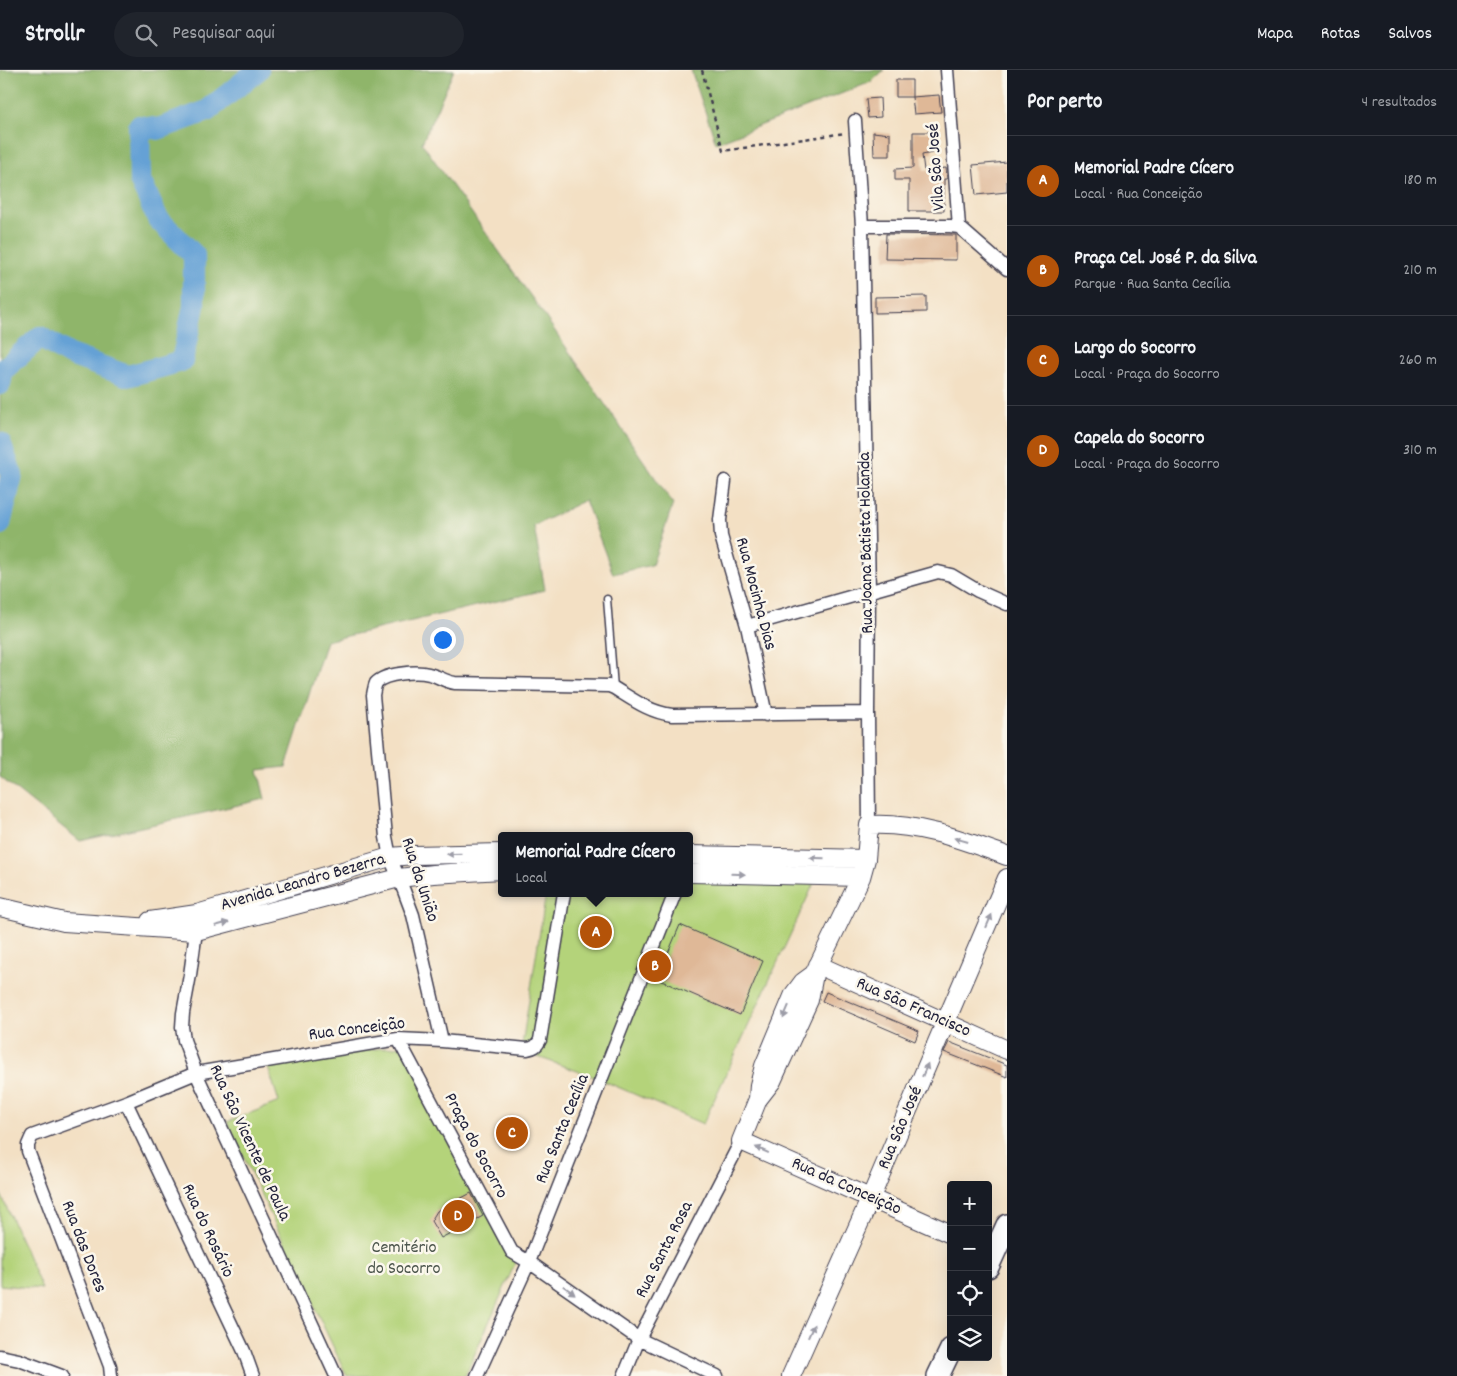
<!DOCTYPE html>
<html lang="pt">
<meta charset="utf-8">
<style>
:root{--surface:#171b24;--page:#20242c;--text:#f1f3f6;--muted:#9ea1a6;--line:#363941;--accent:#b45309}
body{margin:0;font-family:Dekko,sans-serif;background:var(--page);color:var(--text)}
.controls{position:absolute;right:15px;bottom:15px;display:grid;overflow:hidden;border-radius:5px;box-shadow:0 5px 20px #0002}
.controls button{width:45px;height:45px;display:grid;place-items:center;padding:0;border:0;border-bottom:1px solid var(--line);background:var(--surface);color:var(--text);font:25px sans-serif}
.you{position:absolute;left:442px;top:569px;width:18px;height:18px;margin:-12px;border:4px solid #fff;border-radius:50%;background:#1a73e8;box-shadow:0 0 0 8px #1a73e833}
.badge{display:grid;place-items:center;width:32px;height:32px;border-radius:50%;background:var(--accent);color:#fff;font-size:16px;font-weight:700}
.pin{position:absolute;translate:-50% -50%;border:2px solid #fff;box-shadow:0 1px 5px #0006}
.popup{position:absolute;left:498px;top:762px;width:195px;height:65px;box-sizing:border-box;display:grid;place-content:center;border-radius:5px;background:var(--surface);filter:drop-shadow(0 1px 4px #0005);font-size:16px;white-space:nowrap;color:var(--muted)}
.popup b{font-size:19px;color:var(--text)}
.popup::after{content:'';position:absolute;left:50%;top:100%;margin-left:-10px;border:10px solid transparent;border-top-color:var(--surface)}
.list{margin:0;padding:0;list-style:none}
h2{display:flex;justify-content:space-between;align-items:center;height:65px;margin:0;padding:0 20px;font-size:21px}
h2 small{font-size:16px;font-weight:400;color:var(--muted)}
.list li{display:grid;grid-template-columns:32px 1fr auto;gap:15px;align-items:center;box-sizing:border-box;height:90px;padding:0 20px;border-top:1px solid var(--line)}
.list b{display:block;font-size:19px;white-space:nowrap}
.list p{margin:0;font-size:16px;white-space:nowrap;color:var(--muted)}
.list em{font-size:16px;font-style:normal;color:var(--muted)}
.icon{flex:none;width:28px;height:28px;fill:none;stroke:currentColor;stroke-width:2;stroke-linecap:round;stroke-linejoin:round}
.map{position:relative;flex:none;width:1007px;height:1306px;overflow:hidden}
header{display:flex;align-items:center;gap:30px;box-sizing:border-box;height:70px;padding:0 25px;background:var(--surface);border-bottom:1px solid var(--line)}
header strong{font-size:24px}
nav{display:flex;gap:28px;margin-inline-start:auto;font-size:18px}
.search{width:350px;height:45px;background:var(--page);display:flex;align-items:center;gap:12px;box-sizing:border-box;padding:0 18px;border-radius:28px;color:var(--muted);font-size:19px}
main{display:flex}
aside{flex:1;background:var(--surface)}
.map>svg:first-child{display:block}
.green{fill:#b4d37a;stroke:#6b7a5a}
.forest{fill:#8fb56a;stroke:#586c52}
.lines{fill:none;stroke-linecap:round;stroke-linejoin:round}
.river{stroke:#65a1d5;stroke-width:22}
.building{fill:#dfb897}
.lane-casing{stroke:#413e50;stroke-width:9}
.street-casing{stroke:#413e50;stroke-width:15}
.secondary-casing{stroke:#413e50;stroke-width:20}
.highway-casing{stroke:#413e50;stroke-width:24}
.path{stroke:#413e50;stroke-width:2.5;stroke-dasharray:4 4;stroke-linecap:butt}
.lane{stroke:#fff;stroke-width:6}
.street{stroke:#fff;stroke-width:12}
.secondary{stroke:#fff;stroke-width:18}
.highway{stroke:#fff;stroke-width:21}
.oneway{fill:#9c9ca7}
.labels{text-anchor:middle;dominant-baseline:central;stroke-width:5;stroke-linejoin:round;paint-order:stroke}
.street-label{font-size:18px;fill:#22223b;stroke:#fbf7ec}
.park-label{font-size:18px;fill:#4e574e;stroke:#fbf7ec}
</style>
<header>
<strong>Strollr</strong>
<div class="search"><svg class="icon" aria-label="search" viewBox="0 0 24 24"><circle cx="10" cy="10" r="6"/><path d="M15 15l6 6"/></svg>Pesquisar aqui</div>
<nav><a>Mapa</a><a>Rotas</a><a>Salvos</a></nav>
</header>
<main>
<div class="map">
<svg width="1007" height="1306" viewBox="0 0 1007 1306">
<rect width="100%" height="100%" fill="#fbf7ec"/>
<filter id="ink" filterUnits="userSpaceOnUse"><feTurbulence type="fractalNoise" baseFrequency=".02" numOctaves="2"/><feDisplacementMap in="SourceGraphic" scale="10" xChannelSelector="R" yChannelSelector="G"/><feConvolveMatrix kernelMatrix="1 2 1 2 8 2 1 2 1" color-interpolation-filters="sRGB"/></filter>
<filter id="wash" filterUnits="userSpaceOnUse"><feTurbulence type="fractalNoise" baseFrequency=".0096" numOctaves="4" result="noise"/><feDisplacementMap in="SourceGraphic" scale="20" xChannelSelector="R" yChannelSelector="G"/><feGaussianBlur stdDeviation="1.12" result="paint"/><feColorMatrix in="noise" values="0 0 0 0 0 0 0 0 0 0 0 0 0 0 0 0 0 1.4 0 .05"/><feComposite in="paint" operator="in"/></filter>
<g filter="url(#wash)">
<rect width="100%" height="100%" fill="#f3e0c4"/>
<path class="green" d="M690 807 815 811 703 1054 597 1008 521 981 546 823H690Z
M402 976 518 1187 465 1306H347L227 1052 279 1032 266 991Z
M0 1122 42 1219 0 1215Z"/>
<path class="forest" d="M0 0H454L422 73 542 242 673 434 652 495 613 504 585 430 534 456 545 520 326 571 286 697 258 700 265 729 80 771 0 707Z
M691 0H884L871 12 716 73Z"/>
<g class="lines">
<path class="river" d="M0 314 3 300 40 267 70 285 128 306 182 291 194 236V185L158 149 140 110 139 56 158 59 207 41 258 0
M0 373 12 405 0 454"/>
</g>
<g id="blocks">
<path class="building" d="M896 10H912V27H896Z
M939 25 941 42 914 44 912 27Z
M880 28 881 47 868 48 866 29Z
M873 62 890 64V86H874Z
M913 62H932V83L922 85 924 100 946 98 947 109H944V141H909V110H895V99L913 98Z
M1007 92V122L976 125 973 95Z
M886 164 956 165V190L885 189Z
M926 226V242L875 243V227Z
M680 855 763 891 740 945 657 909Z
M826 922 919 961 915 971 822 931Z
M949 972 1007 995V1007L944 982Z
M471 1123 483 1146 441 1168 431 1151 437 1141Z"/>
</g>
</g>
<g filter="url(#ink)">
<use href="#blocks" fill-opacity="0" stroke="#413e50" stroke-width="1"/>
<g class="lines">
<g class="lane-casing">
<path id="lane" d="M607 529 614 618"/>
</g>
<g class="street-casing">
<path id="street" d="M947 0 959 157
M855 51 862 156 869 521 868 643 869 755
M862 156H950L959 157 1007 199
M725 411 720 450 721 466 747 556 766 645
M747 556 938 502 951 505 978 521 1007 534
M197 854 190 905 183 943 182 957 184 970 196 1003 336 1306
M398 969 512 1182 529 1192 639 1269 717 1306
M442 971 413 845 404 821 390 787 386 767 373 625C374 621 374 617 376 613 385 603 417 601 429 604 438 606 446 612 455 613L609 616 614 618C632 629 649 642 672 645L868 643
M126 1032 244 1281 253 1306
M0 1286 19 1290 62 1306
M111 1306 110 1296 28 1081V1075L32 1066 126 1032 196 1003 398 969 442 971 527 979C534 978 537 976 540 970L564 823
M477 1306 529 1192 675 823
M624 1306 639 1269 741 1071"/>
</g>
<g class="secondary-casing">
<path id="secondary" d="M690 785 866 789
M690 803 861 807
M0 837 64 852 196 861 399 808 433 804 502 800
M150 851 197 844 390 787 415 785 502 783
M818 895 1007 980
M758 1029 759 1015 764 996 794 924 803 912 814 904
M951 1164 741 1071 758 1029 772 1011 777 1000 809 930 814 904 861 807 866 789 869 755C916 752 963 770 1007 786
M791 1306 871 1127 1007 808"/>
</g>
<g class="highway-casing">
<path id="highway" d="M988 1197 1007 1155
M938 1306 951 1279"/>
</g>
<path class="path" d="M702 0 723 81 845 63"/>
<use href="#lane" class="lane"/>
<use href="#street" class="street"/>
<use href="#secondary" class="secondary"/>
<use href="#highway" class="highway"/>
</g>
<defs><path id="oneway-solid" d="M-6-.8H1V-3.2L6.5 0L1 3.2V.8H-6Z" transform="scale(1.25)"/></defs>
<g class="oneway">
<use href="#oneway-solid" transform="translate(961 770) rotate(-164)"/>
<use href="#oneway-solid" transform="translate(454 784) rotate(178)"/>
<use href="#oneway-solid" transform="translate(817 788) rotate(-179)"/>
<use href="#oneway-solid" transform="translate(738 804) rotate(1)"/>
<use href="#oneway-solid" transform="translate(989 851) rotate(-67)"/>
<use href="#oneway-solid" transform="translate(222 854) rotate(-15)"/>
<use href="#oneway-solid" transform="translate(786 942) rotate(113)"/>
<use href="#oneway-solid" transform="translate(925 1000) rotate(-67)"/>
<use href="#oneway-solid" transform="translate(762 1080) rotate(-156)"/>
<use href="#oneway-solid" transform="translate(569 1220) rotate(35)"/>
<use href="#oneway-solid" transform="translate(811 1261) rotate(-66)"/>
</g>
</g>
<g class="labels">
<g class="street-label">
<text transform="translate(937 97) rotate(-94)">Vila São José</text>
<text transform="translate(867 473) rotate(-91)">Rua Joana Batista Holanda</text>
<text transform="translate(755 524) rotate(75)">Rua Mocinha Dias</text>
<text transform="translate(419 810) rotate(72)">Rua da União</text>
<text transform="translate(303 813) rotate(-16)">Avenida Leandro Bezerra</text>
<text transform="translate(913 938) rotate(24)">Rua São Francisco</text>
<text transform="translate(357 960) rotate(-7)">Rua Conceição</text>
<text transform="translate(901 1058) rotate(-67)">Rua São José</text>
<text transform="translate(563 1059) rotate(-68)">Rua Santa Cecília</text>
<text transform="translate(249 1073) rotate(65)">Rua São Vicente de Paula</text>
<text transform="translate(475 1076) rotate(62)">Praça do Socorro</text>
<text transform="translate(846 1117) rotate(24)">Rua da Conceição</text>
<text transform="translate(207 1161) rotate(65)">Rua do Rosário</text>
<text transform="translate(83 1177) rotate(69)">Rua das Dores</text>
<text transform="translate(665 1180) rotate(-63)">Rua Santa Rosa</text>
</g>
<g class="park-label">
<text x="404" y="1178">Cemitério<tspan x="404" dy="21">do Socorro</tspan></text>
</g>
</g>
</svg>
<div class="controls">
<button>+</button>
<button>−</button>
<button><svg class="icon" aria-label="locate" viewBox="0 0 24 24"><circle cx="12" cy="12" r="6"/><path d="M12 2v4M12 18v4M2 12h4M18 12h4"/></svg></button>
<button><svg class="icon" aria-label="layers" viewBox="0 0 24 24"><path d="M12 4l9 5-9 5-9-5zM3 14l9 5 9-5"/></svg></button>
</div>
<div class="you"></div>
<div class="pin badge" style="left:596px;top:862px">A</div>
<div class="popup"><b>Memorial Padre Cícero</b>Local</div>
<div class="pin badge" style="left:655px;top:896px">B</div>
<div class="pin badge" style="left:512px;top:1063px">C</div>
<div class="pin badge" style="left:458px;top:1146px">D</div>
</div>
<aside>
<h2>Por perto<small>4 resultados</small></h2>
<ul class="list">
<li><span class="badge">A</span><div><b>Memorial Padre Cícero</b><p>Local · Rua Conceição</p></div><em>180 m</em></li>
<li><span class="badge">B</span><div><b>Praça Cel. José P. da Silva</b><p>Parque · Rua Santa Cecília</p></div><em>210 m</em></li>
<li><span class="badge">C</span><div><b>Largo do Socorro</b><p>Local · Praça do Socorro</p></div><em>260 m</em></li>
<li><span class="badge">D</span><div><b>Capela do Socorro</b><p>Local · Praça do Socorro</p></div><em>310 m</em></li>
</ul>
</aside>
</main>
